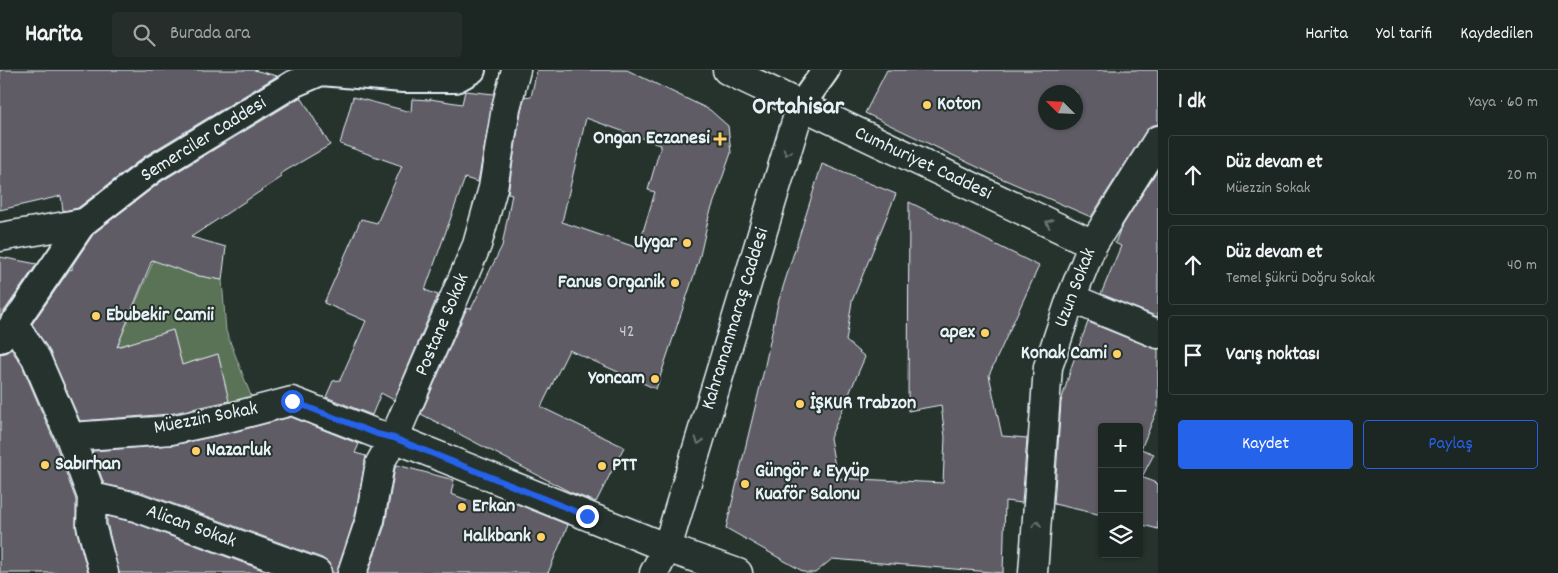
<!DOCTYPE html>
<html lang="tr">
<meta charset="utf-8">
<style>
:root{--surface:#1c2622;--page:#252e2a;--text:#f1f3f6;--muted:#a0a5a5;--line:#3a4340;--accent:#2563eb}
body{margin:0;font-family:Dekko,sans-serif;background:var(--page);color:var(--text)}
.controls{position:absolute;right:15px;bottom:15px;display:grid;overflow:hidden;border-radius:5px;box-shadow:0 1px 4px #0004}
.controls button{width:45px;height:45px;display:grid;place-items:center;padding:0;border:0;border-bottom:1px solid var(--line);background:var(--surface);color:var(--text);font:25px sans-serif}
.compass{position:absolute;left:1038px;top:15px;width:45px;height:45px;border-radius:50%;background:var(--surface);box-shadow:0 1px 4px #0004;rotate:294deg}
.stop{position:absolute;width:15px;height:15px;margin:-11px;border:4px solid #2563eb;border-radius:50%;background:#fff}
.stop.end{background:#2563eb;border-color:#fff;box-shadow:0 1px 5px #0008}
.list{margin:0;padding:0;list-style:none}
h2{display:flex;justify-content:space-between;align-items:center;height:65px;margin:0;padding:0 20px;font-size:21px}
h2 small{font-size:16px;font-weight:400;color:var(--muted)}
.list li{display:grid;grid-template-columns:32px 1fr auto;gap:15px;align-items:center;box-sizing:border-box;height:80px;margin:0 10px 10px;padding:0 10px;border:1px solid var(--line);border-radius:5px}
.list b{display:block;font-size:19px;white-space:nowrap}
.list p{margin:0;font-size:16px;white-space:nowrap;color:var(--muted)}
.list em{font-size:16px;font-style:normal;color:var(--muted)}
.actions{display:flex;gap:10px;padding:15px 20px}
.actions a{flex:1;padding:11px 0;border:1px solid var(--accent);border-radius:5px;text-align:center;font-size:18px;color:var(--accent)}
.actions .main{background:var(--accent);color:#fff}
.icon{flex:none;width:28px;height:28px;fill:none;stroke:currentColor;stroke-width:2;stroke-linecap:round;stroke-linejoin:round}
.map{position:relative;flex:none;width:1158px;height:503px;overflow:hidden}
header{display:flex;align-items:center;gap:30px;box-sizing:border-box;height:70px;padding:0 25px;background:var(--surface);border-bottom:1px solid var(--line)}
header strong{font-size:24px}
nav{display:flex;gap:28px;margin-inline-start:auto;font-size:18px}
.search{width:350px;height:45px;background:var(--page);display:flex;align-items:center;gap:12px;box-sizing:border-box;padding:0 18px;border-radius:5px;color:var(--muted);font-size:19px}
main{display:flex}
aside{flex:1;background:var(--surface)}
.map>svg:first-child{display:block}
.garden{fill:#5a7257;stroke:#a1b2a8}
.building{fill:#5e5b65;stroke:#e8f1f8;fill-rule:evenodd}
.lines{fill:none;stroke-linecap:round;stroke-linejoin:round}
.pedestrian-casing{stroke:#e8f1f8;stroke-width:30}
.minor-casing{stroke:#e8f1f8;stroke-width:31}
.tertiary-casing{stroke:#e8f1f8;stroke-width:31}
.pedestrian{stroke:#26332d;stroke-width:26}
.minor{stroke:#26332d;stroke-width:28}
.tertiary{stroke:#26332d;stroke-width:28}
.oneway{stroke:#6a7674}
.route{stroke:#2563eb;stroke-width:6}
.poi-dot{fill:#ffd166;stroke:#26332d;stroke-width:2}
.labels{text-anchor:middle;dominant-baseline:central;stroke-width:4;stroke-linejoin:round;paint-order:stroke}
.number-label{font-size:18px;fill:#c6ccd3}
.poi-label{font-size:20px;font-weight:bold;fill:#e8f1f8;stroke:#26332d;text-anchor:start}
.street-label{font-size:20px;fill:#e8f1f8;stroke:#26332d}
.district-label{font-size:25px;font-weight:bold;fill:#e8f1f8;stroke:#26332d}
</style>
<header>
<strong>Harita</strong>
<div class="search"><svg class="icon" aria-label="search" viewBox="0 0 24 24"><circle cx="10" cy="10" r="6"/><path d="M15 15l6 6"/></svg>Burada ara</div>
<nav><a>Harita</a><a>Yol tarifi</a><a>Kaydedilen</a></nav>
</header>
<main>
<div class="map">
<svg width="1158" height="503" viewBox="0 0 1158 503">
<rect width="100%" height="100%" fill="#26332d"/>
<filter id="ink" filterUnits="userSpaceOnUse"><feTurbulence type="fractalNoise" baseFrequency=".02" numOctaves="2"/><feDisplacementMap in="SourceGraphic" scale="10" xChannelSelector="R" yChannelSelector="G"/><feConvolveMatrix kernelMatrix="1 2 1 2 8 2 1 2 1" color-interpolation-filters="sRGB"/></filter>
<g filter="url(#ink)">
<path class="garden" d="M154 190 194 205 222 210 226 261 251 326 230 338 218 284 182 295 173 260 117 277Z"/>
<path class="building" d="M0 0H254L277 6 145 86 78 138 63 141 61 126 0 140Z
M537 0H627L710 40 728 56 731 83 709 146 699 190 656 319 569 280 541 337 624 377 596 432 570 422 421 344 467 238 471 239 502 176 512 124 508 123 521 41 525 26 531 27ZM586 48 661 75 648 120 655 122 638 178 562 152Z
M887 0H1158V54L1150 56 1145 62 1091 147 996 106 865 43ZM1046 22H1076V52H1046Z
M465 21 494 24 478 112 465 108 425 220 438 225 394 330 381 323 372 345 326 327 333 311 340 310 366 251 324 233 361 149 377 153 402 96 340 74 353 27 411 42 412 29 430 30V29L462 34Z
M301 27 330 75 280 104 282 107 191 167 226 177 222 210 194 205 152 190 117 277 173 260 182 295 218 284 229 331 169 344 80 351 50 282 32 254 70 199 72 200V196L94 163 162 111Z
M822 94 896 124 852 231 846 271 865 287 830 368 837 408 943 413 945 367 941 335 908 341 909 132 1039 196 989 305 1002 366 1027 368 1022 433 1005 431 1003 503 832 489 815 503H806L726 458 764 300 778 233Z
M1158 99V247L1101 224 1121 176 1115 173 1120 160Z
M0 187 37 194 0 247Z
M1088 252 1152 278 1158 279V338L1141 379 1154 384 1142 407 1158 414V459L1139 454V357H1102V445L1054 434 1061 332 1072 295Z
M11 279 22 295 55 373 76 430V459L88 503H0V284L5 283Z
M291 347 359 374 355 383 366 386 355 446 337 503H332L329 493 322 488 141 422 104 414 92 381 174 375 230 363Z
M397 395 454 410 451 424 500 442 505 429 568 455 548 503H368L385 455 395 398Z
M107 446 132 452 271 503H119L107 453Z"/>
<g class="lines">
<g class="pedestrian-casing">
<path id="pedestrian" d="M801 35 826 0
M0 269 14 254 83 153 153 99 293 14 321 2 403 9H456L472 0"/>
</g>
<g class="minor-casing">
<path id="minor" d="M0 167 83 153
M1093 174 1158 70
M1071 228 1158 264
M14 254 36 288 70 367 92 427 91 455 104 503
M70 367 171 360 227 348 292 331 377 364 394 368 667 478 738 503
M92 427 136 437 317 503
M352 503 370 450 380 393 394 368 477 175 493 118 506 38 516 0"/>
</g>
<g class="tertiary-casing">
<path id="tertiary" d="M727 0 1093 174 1071 228 1048 297 1033 503
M654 503 667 478 801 35"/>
</g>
<use href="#pedestrian" class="pedestrian"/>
<use href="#minor" class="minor"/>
<use href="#tertiary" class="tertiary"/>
</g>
<defs><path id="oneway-chevron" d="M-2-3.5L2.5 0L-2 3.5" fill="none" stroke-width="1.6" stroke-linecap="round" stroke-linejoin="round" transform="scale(1.25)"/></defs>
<g class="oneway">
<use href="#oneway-chevron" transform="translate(787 82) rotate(107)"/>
<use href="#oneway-chevron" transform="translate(1049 153) rotate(-155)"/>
<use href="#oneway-chevron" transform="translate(699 371) rotate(107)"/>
<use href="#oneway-chevron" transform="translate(1037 454) rotate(-86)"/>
</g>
</g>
<g class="lines" filter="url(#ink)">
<path class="route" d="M292 331 377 364 394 368 587 446"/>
</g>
<g class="poi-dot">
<circle cx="927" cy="35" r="5"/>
<path d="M717.5 61.5h5v5h5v5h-5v5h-5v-5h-5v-5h5z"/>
<circle cx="687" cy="173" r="5"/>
<circle cx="675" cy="213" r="5"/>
<circle cx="96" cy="246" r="5"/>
<circle cx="985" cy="263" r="5"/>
<circle cx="1117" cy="284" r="5"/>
<circle cx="655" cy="309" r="5"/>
<circle cx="800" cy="334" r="5"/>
<circle cx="196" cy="381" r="5"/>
<circle cx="45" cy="395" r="5"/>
<circle cx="602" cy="396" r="5"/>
<circle cx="745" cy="414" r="5"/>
<circle cx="462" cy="437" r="5"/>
<circle cx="541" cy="467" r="5"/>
</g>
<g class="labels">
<g class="number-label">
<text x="627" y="262">42</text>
</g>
<g class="poi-label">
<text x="937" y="35">Koton</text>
<text x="710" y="69" text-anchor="end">Ongan Eczanesi</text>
<text x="677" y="173" text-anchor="end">Uygar</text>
<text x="665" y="213" text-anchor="end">Fanus Organik</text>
<text x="106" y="246">Ebubekir Camii</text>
<text x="975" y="263" text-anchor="end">apex</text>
<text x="1107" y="284" text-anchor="end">Konak Cami</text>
<text x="645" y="309" text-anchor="end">Yoncam</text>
<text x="810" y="334">İŞKUR Trabzon</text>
<text x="206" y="381">Nazarluk</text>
<text x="55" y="395">Sabırhan</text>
<text x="612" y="396">PTT</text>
<text x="755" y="402">Güngör &amp; Eyyüp<tspan x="755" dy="23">Kuaför Salonu</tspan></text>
<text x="472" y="437">Erkan</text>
<text x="531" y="467" text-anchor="end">Halkbank</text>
</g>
<g class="street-label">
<text transform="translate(204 70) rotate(-32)">Semerciler Caddesi</text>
<text transform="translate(923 94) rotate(25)">Cumhuriyet Caddesi</text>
<text transform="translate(1076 218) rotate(-69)">Uzun Sokak</text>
<text transform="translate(736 249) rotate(-73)">Kahramanmaraş Caddesi</text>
<text transform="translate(443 255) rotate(-67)">Postane Sokak</text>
<text transform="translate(206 349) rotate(-11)">Müezzin Sokak</text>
<text transform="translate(191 457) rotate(20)">Alican Sokak</text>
</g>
<g class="district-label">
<text x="798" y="38">Ortahisar</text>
</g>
</g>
</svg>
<div class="controls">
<button>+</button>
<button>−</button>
<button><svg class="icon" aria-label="layers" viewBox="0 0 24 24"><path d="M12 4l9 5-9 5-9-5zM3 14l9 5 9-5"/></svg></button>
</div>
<svg class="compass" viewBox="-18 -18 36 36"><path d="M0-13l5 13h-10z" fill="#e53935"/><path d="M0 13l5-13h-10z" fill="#a0a5a5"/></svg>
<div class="stop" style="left:292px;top:331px"></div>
<div class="stop end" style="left:587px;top:446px"></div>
</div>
<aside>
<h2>1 dk<small>Yaya · 60 m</small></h2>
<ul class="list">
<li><svg class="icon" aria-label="ahead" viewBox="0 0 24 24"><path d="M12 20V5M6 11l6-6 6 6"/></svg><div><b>Düz devam et</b><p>Müezzin Sokak</p></div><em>20 m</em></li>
<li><svg class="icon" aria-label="ahead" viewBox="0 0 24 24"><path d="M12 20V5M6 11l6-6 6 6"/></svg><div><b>Düz devam et</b><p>Temel Şükrü Doğru Sokak</p></div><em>40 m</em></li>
<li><svg class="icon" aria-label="arrive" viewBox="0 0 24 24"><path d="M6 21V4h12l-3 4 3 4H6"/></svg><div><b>Varış noktası</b></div></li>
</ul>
<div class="actions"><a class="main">Kaydet</a><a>Paylaş</a></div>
</aside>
</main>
